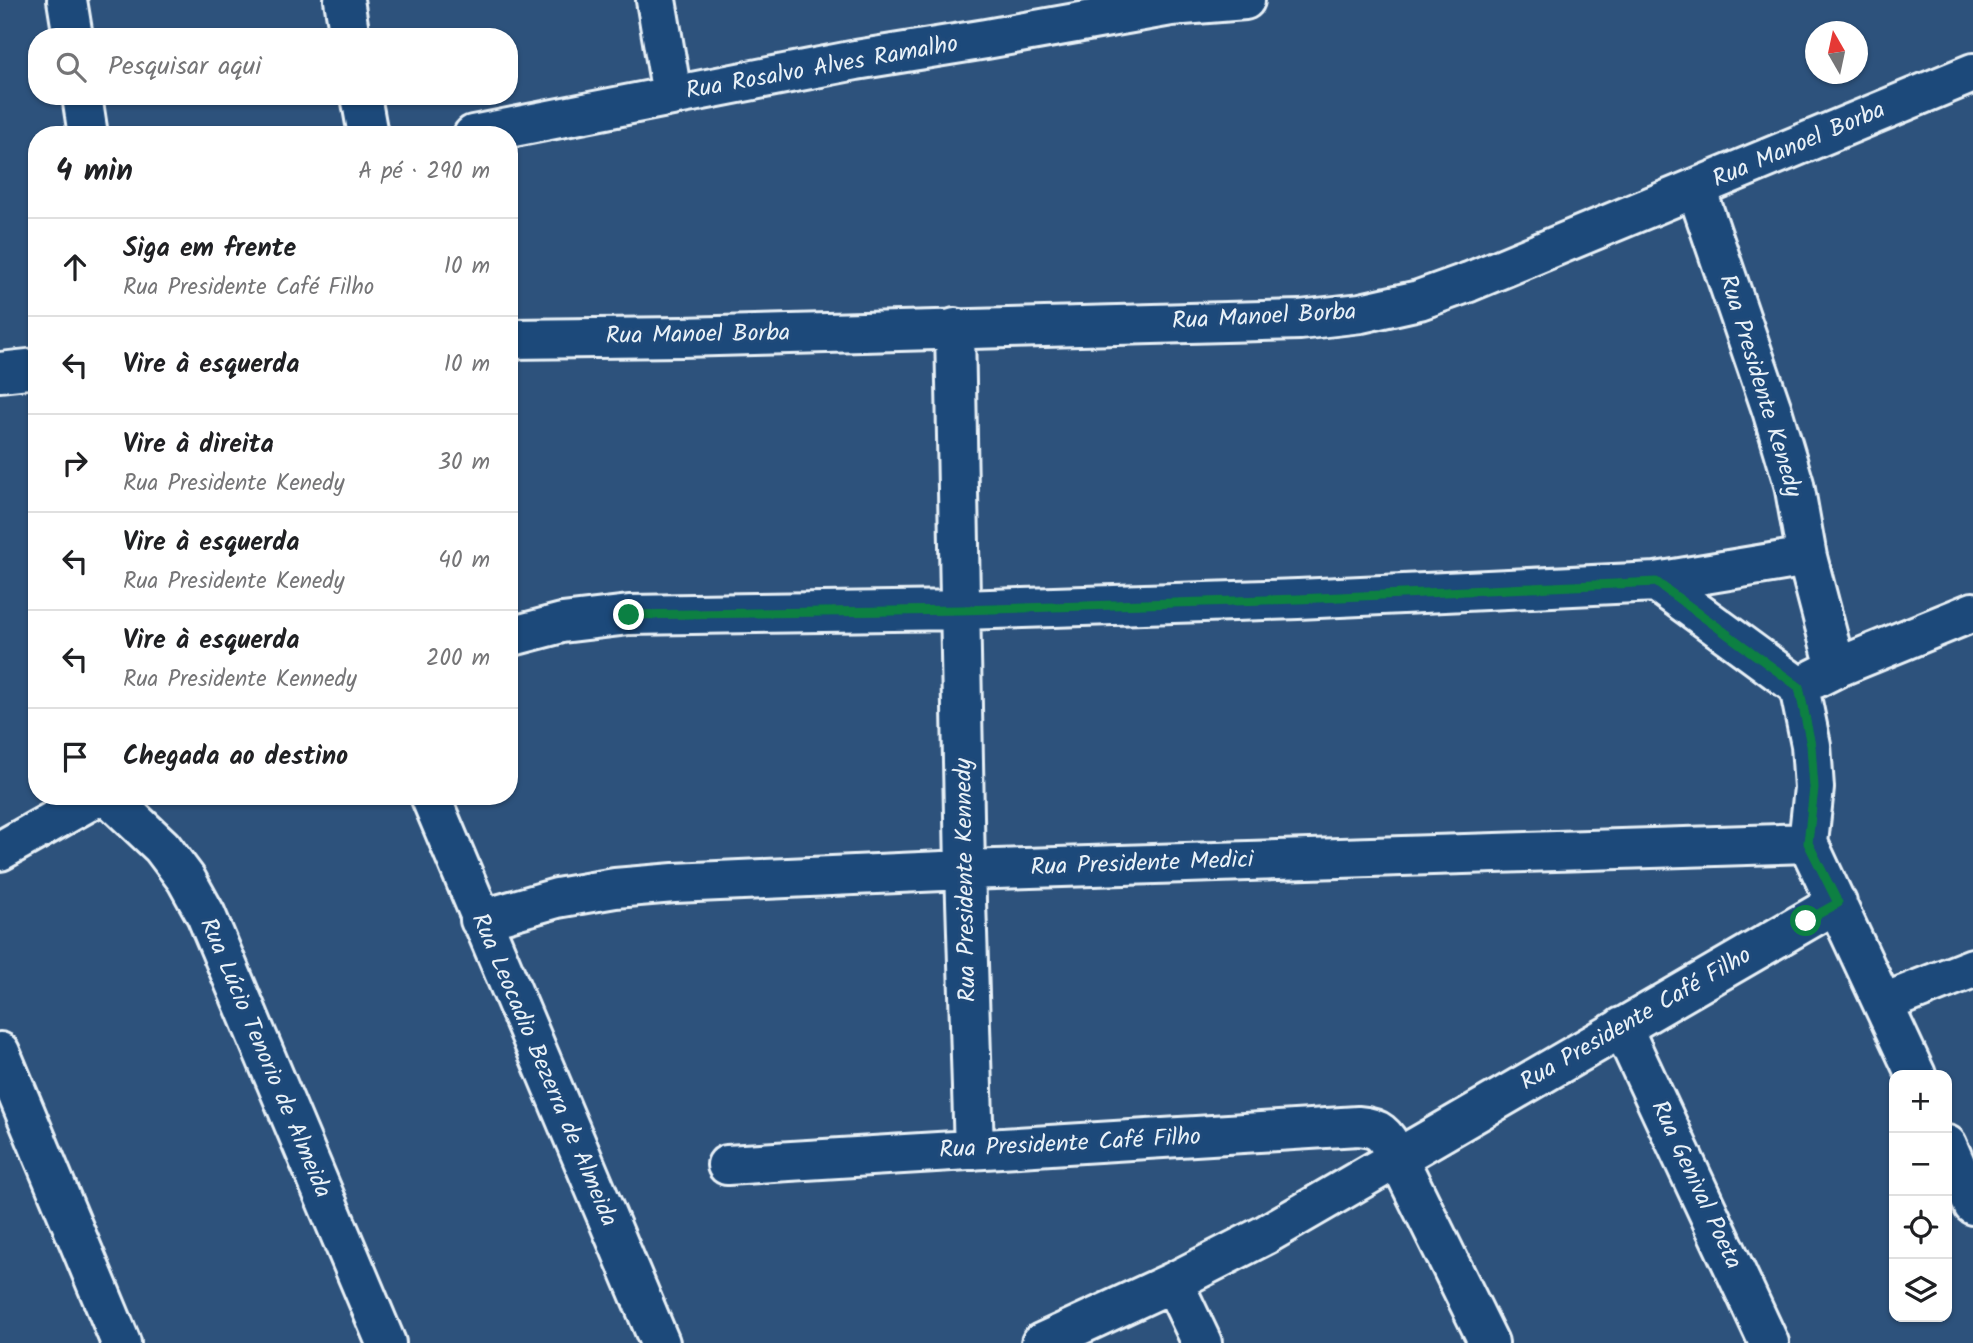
<!DOCTYPE html>
<html lang="pt">
<meta charset="utf-8">
<style>
:root{--surface:#fff;--page:#f2f2f2;--text:#202124;--muted:#757577;--line:#e0e0e0}
body{margin:0;font-family:Kalam,sans-serif;background:var(--page);color:var(--text)}
.controls{position:absolute;right:21px;bottom:21px;display:grid;overflow:hidden;border-radius:14px;box-shadow:0 2px 5px #0004}
.controls button{width:63px;height:63px;display:grid;place-items:center;padding:0;border:0;border-bottom:2px solid var(--line);background:var(--surface);color:var(--text);font:35px sans-serif}
.compass{position:absolute;left:1805px;top:21px;width:63px;height:63px;border-radius:50%;background:var(--surface);box-shadow:0 2px 5px #0004;rotate:351deg}
.stop{position:absolute;width:21px;height:21px;margin:-16px;border:5px solid #0b8043;border-radius:50%;background:#fff}
.stop.end{background:#0b8043;border-color:#fff;box-shadow:0 2px 7px #0008}
.list{margin:0;padding:0;list-style:none}
h2{display:flex;justify-content:space-between;align-items:center;height:91px;margin:0;padding:0 28px;font-size:30px}
h2 small{font-size:23px;font-weight:400;color:var(--muted)}
.list li{display:grid;grid-template-columns:46px 1fr auto;gap:21px;align-items:center;box-sizing:border-box;height:98px;padding:0 28px;border-top:2px solid var(--line)}
.list b{display:block;font-size:26px;white-space:nowrap}
.list p{margin:0;font-size:23px;white-space:nowrap;color:var(--muted)}
.list em{font-size:23px;font-style:normal;color:var(--muted)}
.icon{flex:none;width:38px;height:38px;fill:none;stroke:currentColor;stroke-width:2;stroke-linecap:round;stroke-linejoin:round}
.map{position:relative;flex:none;width:1973px;height:1343px;overflow:hidden}
.search{position:absolute;background:var(--surface);box-shadow:0 2px 5px #0004;left:28px;top:28px;width:490px;height:77px;display:flex;align-items:center;gap:18px;box-sizing:border-box;padding:0 24px;border-radius:28px;color:var(--muted);font-size:26px}
.panel{position:absolute;background:var(--surface);box-shadow:0 2px 5px #0004;left:28px;top:126px;width:490px;height:679px;border-radius:28px}
.map>svg:first-child{display:block}
.lines{fill:none;stroke-linecap:round;stroke-linejoin:round}
.minor-casing{stroke:#e8f1f8;stroke-width:44}
.minor{stroke:#1f4a7a;stroke-width:38}
.route{stroke:#0b8043;stroke-width:9}
.labels{text-anchor:middle;dominant-baseline:central;stroke-width:7;stroke-linejoin:round;paint-order:stroke}
.street-label{font-size:24px;fill:#e8f1f8;stroke:#1f4a7a}
</style>
<div class="map">
<svg width="1973" height="1343" viewBox="0 0 1973 1343">
<rect width="100%" height="100%" fill="#2d527c"/>
<filter id="ink" filterUnits="userSpaceOnUse"><feTurbulence type="fractalNoise" baseFrequency=".0143" numOctaves="2"/><feDisplacementMap in="SourceGraphic" scale="14" xChannelSelector="R" yChannelSelector="G"/><feConvolveMatrix kernelMatrix="1 2 1 2 8 2 1 2 1" color-interpolation-filters="sRGB"/></filter>
<g filter="url(#ink)">
<g class="lines">
<g class="minor-casing">
<path id="minor" d="M67 0 73 37
M344 0 350 37
M656 0 672 95
M82 96 88 135
M361 96 368 135
M473 135 856 60 986 39 1171 6 1245 0
M1696 188 1772 410 1794 484 1807 557 1836 668
M955 328 965 870 974 1150
M509 339 682 337 1300 320 1361 313 1419 300 1469 282 1973 73
M0 372 37 368
M1656 582 1799 687 1811 745 1814 788 1808 843
M509 637 562 623 629 615 961 610 1298 599 1656 582 1807 557
M1814 679 1836 668 1973 612
M108 796 162 847 186 879 206 915 386 1343
M430 796 660 1343
M1808 843 1916 1075
M0 851 98 796
M480 920 557 898 615 888 674 883 965 870 1808 843
M1884 1003 1973 968
M1622 1027 1769 1343
M0 1052 121 1343
M1947 1145 1973 1205
M727 1165 1358 1126C1384 1128 1385 1137 1398 1158L1489 1343
M1173 1282 1202 1343
M1041 1343 1173 1282 1265 1235 1837 903"/>
</g>
<use href="#minor" class="minor"/>
</g>
</g>
<g class="lines" filter="url(#ink)">
<path class="route" d="M629 615 961 610 1298 599 1656 582 1799 687 1811 745 1814 788 1808 843 1838 903 1806 921"/>
</g>
<g class="labels">
<g class="street-label">
<text transform="translate(822 68) rotate(-10)">Rua Rosalvo Alves Ramalho</text>
<text transform="translate(1799 145) rotate(-23)">Rua Manoel Borba</text>
<text transform="translate(1264 317) rotate(-3)">Rua Manoel Borba</text>
<text transform="translate(698 335) rotate(-1)">Rua Manoel Borba</text>
<text transform="translate(1760 386) rotate(73)">Rua Presidente Kenedy</text>
<text transform="translate(1142 864) rotate(-2)">Rua Presidente Medici</text>
<text transform="translate(966 880) rotate(-91)">Rua Presidente Kennedy</text>
<text transform="translate(1636 1019) rotate(-30)">Rua Presidente Café Filho</text>
<text transform="translate(265 1058) rotate(67)">Rua Lúcio Tenorio de Almeida</text>
<text transform="translate(544 1070) rotate(67)">Rua Leocadio Bezerra de Almeida</text>
<text transform="translate(1070 1144) rotate(-3)">Rua Presidente Café Filho</text>
<text transform="translate(1696 1185) rotate(65)">Rua Genival Poeta</text>
</g>
</g>
</svg>
<div class="controls">
<button>+</button>
<button>−</button>
<button><svg class="icon" aria-label="locate" viewBox="0 0 24 24"><circle cx="12" cy="12" r="6"/><path d="M12 2v4M12 18v4M2 12h4M18 12h4"/></svg></button>
<button><svg class="icon" aria-label="layers" viewBox="0 0 24 24"><path d="M12 4l9 5-9 5-9-5zM3 14l9 5 9-5"/></svg></button>
</div>
<svg class="compass" viewBox="-18 -18 36 36"><path d="M0-13l5 13h-10z" fill="#e53935"/><path d="M0 13l5-13h-10z" fill="#757577"/></svg>
<div class="stop" style="left:1806px;top:921px"></div>
<div class="stop end" style="left:629px;top:615px"></div>
<div class="search"><svg class="icon" aria-label="search" viewBox="0 0 24 24"><circle cx="10" cy="10" r="6"/><path d="M15 15l6 6"/></svg>Pesquisar aqui</div>
<section class="panel">
<h2>4 min<small>A pé · 290 m</small></h2>
<ul class="list">
<li><svg class="icon" aria-label="ahead" viewBox="0 0 24 24"><path d="M12 20V5M6 11l6-6 6 6"/></svg><div><b>Siga em frente</b><p>Rua Presidente Café Filho</p></div><em>10 m</em></li>
<li><svg class="icon" aria-label="left" viewBox="0 0 24 24"><path d="M17 20v-9H6M10 6l-5 5 5 5"/></svg><div><b>Vire à esquerda</b></div><em>10 m</em></li>
<li><svg class="icon" aria-label="right" viewBox="0 0 24 24"><path d="M7 20v-9h11M14 6l5 5-5 5"/></svg><div><b>Vire à direita</b><p>Rua Presidente Kenedy</p></div><em>30 m</em></li>
<li><svg class="icon" aria-label="left" viewBox="0 0 24 24"><path d="M17 20v-9H6M10 6l-5 5 5 5"/></svg><div><b>Vire à esquerda</b><p>Rua Presidente Kenedy</p></div><em>40 m</em></li>
<li><svg class="icon" aria-label="left" viewBox="0 0 24 24"><path d="M17 20v-9H6M10 6l-5 5 5 5"/></svg><div><b>Vire à esquerda</b><p>Rua Presidente Kennedy</p></div><em>200 m</em></li>
<li><svg class="icon" aria-label="arrive" viewBox="0 0 24 24"><path d="M6 21V4h12l-3 4 3 4H6"/></svg><div><b>Chegada ao destino</b></div></li>
</ul>
</section>
</div>
